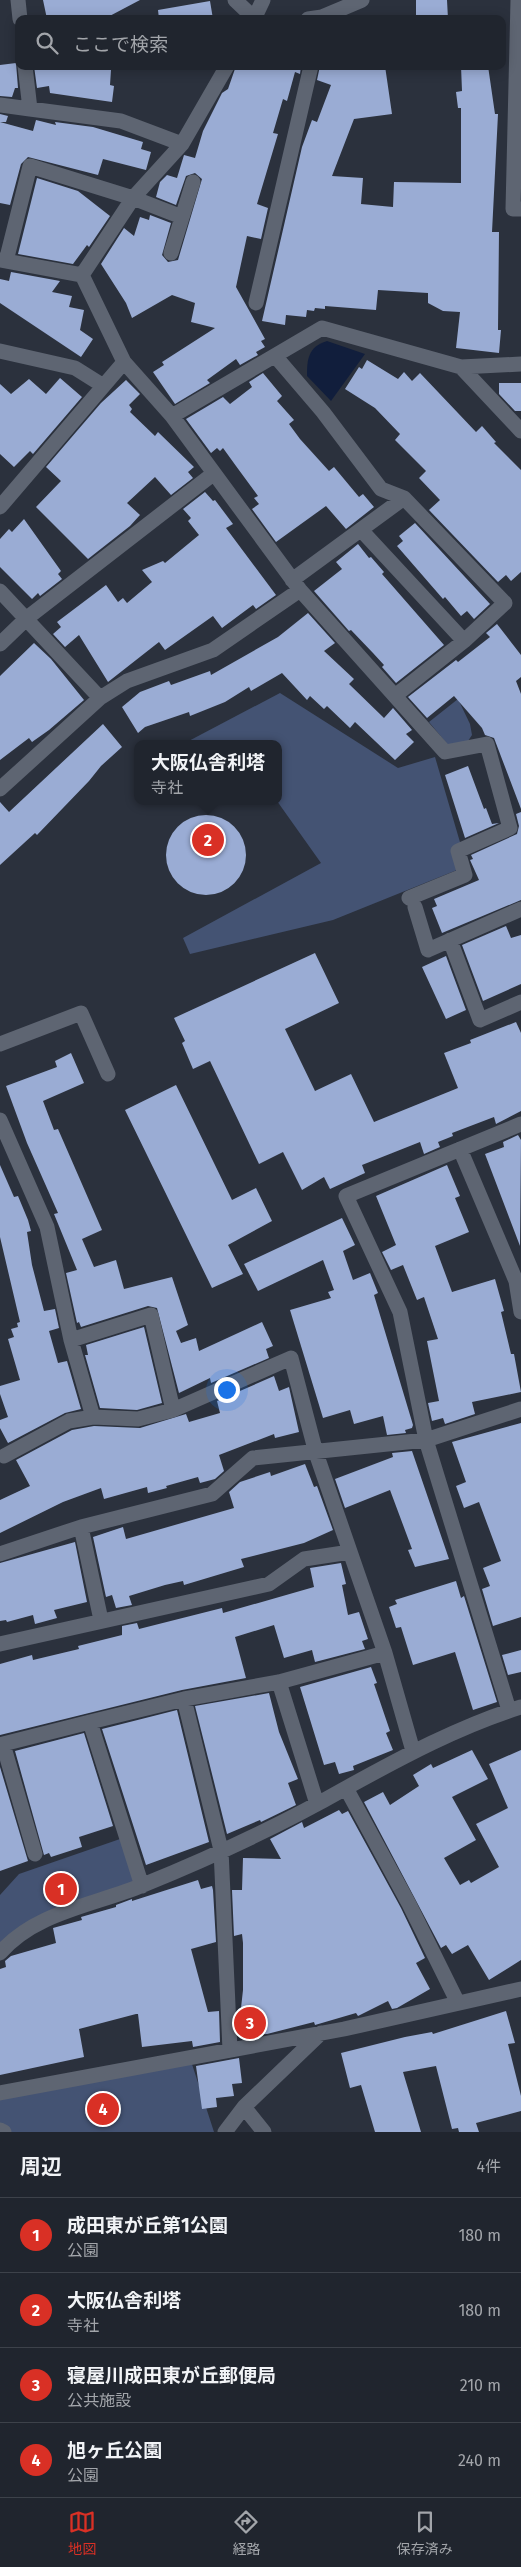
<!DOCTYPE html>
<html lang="ja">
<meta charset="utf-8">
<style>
:root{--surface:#20252e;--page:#2d313a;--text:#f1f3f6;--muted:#a2a5aa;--line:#3d424a;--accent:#d93025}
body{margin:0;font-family:"Fira Sans","Noto Sans JP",sans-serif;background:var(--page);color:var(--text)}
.you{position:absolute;left:226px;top:1389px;width:18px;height:18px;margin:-12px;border:4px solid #fff;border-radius:50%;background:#1a73e8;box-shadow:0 0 0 8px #1a73e833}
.badge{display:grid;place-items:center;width:32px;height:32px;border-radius:50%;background:var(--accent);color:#fff;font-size:16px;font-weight:700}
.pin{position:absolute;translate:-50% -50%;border:2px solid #fff;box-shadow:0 1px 5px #0006}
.popup{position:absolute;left:134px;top:740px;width:148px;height:65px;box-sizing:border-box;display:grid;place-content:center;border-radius:10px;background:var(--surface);filter:drop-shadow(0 1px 4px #0005);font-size:16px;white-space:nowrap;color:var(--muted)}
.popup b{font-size:19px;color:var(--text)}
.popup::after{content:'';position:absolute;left:50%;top:100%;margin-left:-10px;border:10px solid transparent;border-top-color:var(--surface)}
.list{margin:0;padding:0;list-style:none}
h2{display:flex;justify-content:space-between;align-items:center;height:65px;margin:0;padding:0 20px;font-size:21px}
h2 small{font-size:16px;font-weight:400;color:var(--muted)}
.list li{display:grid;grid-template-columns:32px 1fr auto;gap:15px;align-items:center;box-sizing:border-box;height:75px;padding:0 20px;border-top:1px solid var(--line)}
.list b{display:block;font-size:19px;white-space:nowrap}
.list p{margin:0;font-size:16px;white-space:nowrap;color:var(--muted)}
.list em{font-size:16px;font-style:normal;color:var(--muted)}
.icon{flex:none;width:28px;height:28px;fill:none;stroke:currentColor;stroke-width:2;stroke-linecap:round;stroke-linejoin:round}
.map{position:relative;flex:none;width:521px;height:2132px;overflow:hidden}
.search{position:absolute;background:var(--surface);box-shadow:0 2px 12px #0003;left:15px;right:15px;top:15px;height:55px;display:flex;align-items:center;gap:12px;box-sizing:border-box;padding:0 18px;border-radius:10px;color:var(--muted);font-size:19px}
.sheet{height:365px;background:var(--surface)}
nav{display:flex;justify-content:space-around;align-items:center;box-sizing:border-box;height:70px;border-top:1px solid var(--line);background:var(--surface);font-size:14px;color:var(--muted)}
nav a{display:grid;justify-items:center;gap:2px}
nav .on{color:var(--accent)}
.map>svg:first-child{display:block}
.green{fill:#445373}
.water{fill:#111e3c}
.building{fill:#9aacd4}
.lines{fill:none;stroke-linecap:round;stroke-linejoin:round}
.minor{stroke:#5e6572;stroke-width:15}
</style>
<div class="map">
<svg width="521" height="2132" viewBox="0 0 521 2132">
<rect width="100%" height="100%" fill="#2b313d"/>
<path class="green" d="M280 693 398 768 435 757 467 866 333 920 190 954 183 938 321 863 277 801 278 744H183Z
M458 699 470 724 472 735 466 744 448 745 429 722Z
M120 1839 134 1882 0 1945V1895L19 1874Z
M190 2058 214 2132H11L0 2125V2093Z"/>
<path class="water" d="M327 341 365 354 331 401 307 376C307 359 308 347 327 341Z"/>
<path class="building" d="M43 0H140L104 19H47Z
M416 0H447L448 19H416Z
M210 1 213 19H159L158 10Z
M16 63 18 88H15L12 97 0 96V65Z
M34 66H103V69L111 70 110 85 114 86 112 102 50 93 49 86 37 88Z
M236 66H301L300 74 295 72 287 101 283 99 273 133 278 134 257 204 268 208 261 239 247 236 236 287 265 339 261 341 265 347 256 352 258 355 240 365 236 359 207 380 210 383 175 404 153 372 164 365 162 362 215 328 191 322 195 303 172 295 132 318 126 303 101 264 124 228 134 236 140 217 149 220 150 215 171 223 162 255 168 262 178 260 202 179 195 173 186 176 176 205 156 197 160 182 167 175 177 178 184 155 195 158 203 131 222 93 228 89Z
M320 66H385L392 114 354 119 332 176 363 178 361 204 393 207 394 182 461 183V108H458L456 92 462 91 461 66H488L495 114H498L492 232H499L498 330H501L499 353 456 348 460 312 443 311 428 303V293L378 290 376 310 325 306V309L315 308 314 311 307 310 306 317 286 315 285 325 262 321 302 147 312 120 317 122 331 85 317 80Z
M0 114 8 116 6 122H0L33 131 36 120 56 125 55 122 93 127 143 142 141 149 151 152 146 170 103 159 98 175 28 157 21 164 10 205 0 203Z
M37 178 78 191 110 216 89 247 87 245 73 264 18 254Z
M11 272 60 281 52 292 72 296 69 307 84 310 80 330 93 339 81 357 0 303V279L9 281Z
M367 360 398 379 404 372 412 381 420 373 476 432 482 426 496 442 494 443 521 470V572L511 581 506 575 498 582 429 510 440 500 419 478 426 471 395 440 400 434 375 408 345 389 359 367 362 369Z
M263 373 282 396 277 401 294 420 289 424 300 439 329 471 334 467 359 497 363 494 374 507 346 529 326 506 276 542 252 509 259 504 254 498 258 496 236 466 223 448 220 451 217 448 211 453 186 419 223 397 230 404 252 387 249 382Z
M60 378 82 397 33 454 30 451 14 467 0 454V384L11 394 29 379 46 394Z
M126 380 140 394 129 405 132 409 130 412 155 436 158 432 194 467 188 472 193 478 171 495 155 477 127 503 140 515 130 526 88 559 36 507 61 481 46 467 101 403Z
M499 383H521V411H515L499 394Z
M205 492 213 501 215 500 233 524 226 528 276 595 256 609 253 605 222 628 213 616 165 650 159 642 108 682 79 635 65 647 53 634 61 627 57 622 106 585 118 602 123 598 127 603 152 582 142 570 163 561 165 563 199 535 188 521 191 518 183 509Z
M24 519 61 571 58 574 62 579 40 596 38 593 32 599 0 567V539L9 529 12 532Z
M415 523 490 604 474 619 467 611 461 616 445 597 443 599 397 546 403 541 399 536Z
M358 544 369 558 371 557 384 572 382 574 444 645 396 683 382 667 384 665 373 653 351 630 349 631 314 591 342 569 336 562Z
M308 613 335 643 324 651 354 679 349 684 384 718 393 708 412 730 406 734 414 742 395 760 355 722 350 728 327 706 324 709 310 696 307 700 282 673 251 691 249 687 225 702 190 716 189 712 145 727 138 733 122 707 140 692 169 681 171 685 210 671 211 675 278 637Z
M497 624 521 655V677L516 681 521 694V809L494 738 485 735 482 728 454 696 427 718 408 697 456 660 458 662 490 637 486 633Z
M34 643 51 659 84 700 49 730 32 742 29 738 0 760V676Z
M103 724 122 747 101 766 89 781 37 835 35 833 0 865V802L9 812Z
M468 766 484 809 486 808 492 824 499 823 465 838 445 775Z
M521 812V900L442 933 432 908 437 906 434 899 479 880 470 860 473 859 471 855 517 834 519 826 516 814Z
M166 855a40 40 0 1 1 80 0a40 40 0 1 1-80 0Z
M506 926 511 938 521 935V984L483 1001 462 945Z
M315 953 339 1003 285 1029 315 1091 351 1074 374 1122 458 1088 444 1053 471 1043 470 1040 516 1022 521 1033V1111L496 1124 494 1117 452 1133 453 1136 438 1142 440 1147 424 1154 420 1142 362 1165 365 1173 330 1189 324 1177 302 1190 283 1152 259 1164 210 1061 193 1069 182 1043 185 1041 174 1018Z
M446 956 466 1010 446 1019 422 967Z
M71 1053 84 1083 43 1101 54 1130 58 1129 102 1230 82 1239 94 1267 116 1260 124 1289 172 1277 188 1325 176 1331 181 1343 196 1338 199 1351 262 1322 273 1346 266 1349 269 1358 211 1383 210 1378 179 1393 180 1397 157 1308 148 1306 81 1327 79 1322 77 1323 66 1273 77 1270 54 1214 58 1213 27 1143 6 1086 57 1067 55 1061Z
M176 1085 232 1200 256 1188 272 1221 228 1245 243 1274 212 1288 125 1110Z
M518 1135 521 1140 520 1246 485 1154 504 1147 503 1142Z
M0 1165 14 1197 18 1196 28 1220 31 1231 27 1232 32 1265 44 1311 55 1309 59 1328 49 1331 58 1363 67 1361 81 1409 65 1413 8 1443 0 1428V1420L8 1417 0 1394V1386L20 1380 8 1339 14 1337 11 1329 18 1327 17 1323 20 1322 0 1237Z
M447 1165 460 1196 455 1198 469 1232 435 1246 452 1292 495 1279 504 1311 501 1312 511 1354H514L521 1392 472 1402 475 1414 445 1424 443 1418 432 1421 428 1403 439 1401 427 1341 438 1339 424 1297 417 1300 403 1265 391 1270 382 1252 396 1245 376 1196Z
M342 1218 355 1245 343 1251 353 1280 370 1273 378 1293 374 1295 413 1425 412 1428 405 1430 406 1433 387 1435 383 1416 354 1424 350 1410 323 1418 290 1310 331 1298 328 1292 334 1290 323 1260 258 1291 244 1264Z
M144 1327 162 1403 137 1410 100 1408 85 1355H88L86 1345Z
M274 1376 279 1391 289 1387 299 1432 275 1438 274 1434 219 1455 224 1471 215 1479 200 1483 198 1477 166 1486 167 1488 148 1493 147 1487 104 1499 101 1488 63 1502 0 1533V1500L30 1486 16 1460 72 1430 94 1426 140 1428 186 1414 189 1422 220 1413 217 1401Z
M521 1423V1617L493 1626 482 1589 490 1586 483 1568 501 1561 479 1502 464 1508 456 1486 466 1482 452 1442Z
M412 1451 449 1559 415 1567 408 1550 412 1549 390 1490 345 1508 335 1479 393 1457 392 1453Z
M305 1464 314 1487 317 1486 333 1530 304 1543 241 1559 244 1567 184 1585 183 1581 165 1585 129 1596 132 1605 116 1608 112 1595 106 1597 93 1537 123 1527 126 1539 234 1508 229 1492 240 1482 270 1472 271 1476Z
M75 1542 87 1602 54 1610 57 1618 35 1624 33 1615 7 1622 6 1620 0 1621V1563Z
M341 1563 346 1584 342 1585 348 1615 359 1612 368 1639 362 1641 365 1649 315 1662 312 1650 284 1658 274 1625 235 1637 246 1678 182 1690 0 1735V1664L32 1655 33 1660 79 1649 78 1646 122 1635V1626L137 1623 139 1629 222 1608 223 1613 314 1587 310 1568Z
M456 1581 461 1598 464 1596 497 1702 473 1710 455 1652 413 1665 401 1627 396 1628 389 1607 397 1604 395 1600Z
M521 1650V1672L508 1675 502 1655Z
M371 1667 377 1683 374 1684 390 1731 386 1733 393 1750 353 1766 354 1770 339 1774 335 1762 324 1765 300 1687Z
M269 1693 279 1732 298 1779 288 1783 296 1805 261 1822 260 1820 227 1834 195 1706Z
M177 1710 209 1842 146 1865 102 1729Z
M84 1733 113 1826 79 1837 82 1847 51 1857 49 1853 44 1855 15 1751Z
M472 1750 488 1779 452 1797 476 1840 444 1858 460 1885 469 1880 471 1883 499 1867 476 1824 508 1808 489 1764 521 1750V1960L489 1980 468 1945 452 1954 446 1945 441 1948 364 1802 383 1792 390 1805 419 1786 413 1775 431 1764 433 1768Z
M0 1767 28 1861 0 1871Z
M339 1810 342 1814 348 1811 401 1908 425 1958 416 1963 430 1989 397 2008 392 2009 388 2001 358 2016 356 2013 315 2025 314 2022 267 2034 239 2035 238 2009 241 2008 243 1990V1943L242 1934 234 1936 232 1890H242L243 1858 281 1859 270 1839 302 1822 304 1828Z
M198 1880 201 1889 212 1886 213 1890 216 1942 191 1949 208 2012 219 2011 220 2042 193 2047 192 2041 142 2047 138 2014H136L79 2029 84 2057 0 2075V1969L6 1967 5 1961 11 1956 56 1943 53 1928 82 1920 81 1917 116 1907V1905L132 1899V1901Z
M506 2011 515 2043 508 2044 521 2096V2111L476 2123 479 2132H459L458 2128 452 2129 436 2066 403 2072 421 2132H375L361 2085 350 2088 341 2053 405 2037 432 2032 433 2034Z
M239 2058 242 2083 232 2084 234 2096 216 2098 217 2107 202 2109 196 2066Z"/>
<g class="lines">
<path class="minor" d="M18 0 20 19
M235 0 254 18
M518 0 513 209H521
M254 19 263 0
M308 19 322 17 362 0
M0 105 30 109 25 66
M30 109 121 121 182 144
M171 253 193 182
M0 260 82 275
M6 261 30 166 133 198 182 217
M82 275 124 362 172 416 300 590 445 752 487 744 510 828 458 851 465 875 409 898
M82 275 133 198 182 144 227 66
M256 303 311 66
M0 351 75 368 102 385
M276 357 323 412 381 489 404 498 505 603 464 641 396 695
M461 367 521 431
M172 416 322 328 461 367 521 364
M0 507 124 362
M362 531 464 641
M292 580 404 498
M0 591 100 698
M0 644 27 618 213 474
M0 789 100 698 127 681 213 650 300 590
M415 907 428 950 521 909
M450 940 480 1020 521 1002
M0 1044 81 1013 108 1074
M0 1120 47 1227 71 1340 93 1417
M460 1149 516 1281 521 1312
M71 1340 151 1315 173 1410
M4 1456 69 1421 93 1417 138 1419 173 1410 291 1358 316 1453 385 1653 413 1751
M81 1527 101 1620
M0 1554 81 1527 212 1494 253 1458 426 1440 521 1409
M0 1644 269 1584 304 1559 350 1552
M279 1682 317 1804
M509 1710 426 1440 400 1312 346 1196 521 1124
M346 1788C402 1757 460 1726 521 1707
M35 1854 3 1744 90 1722
M142 1886 90 1722 184 1699
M0 1953C35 1912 95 1905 143 1885 212 1857 281 1825 346 1788L409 1904 458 2003
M230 2050 221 1850 184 1699 279 1682 385 1653
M0 2093 344 2029 521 1989
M244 2107 264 2132
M0 2130 4 2132
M225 2132 244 2107 321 2033"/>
</g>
</svg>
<div class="you"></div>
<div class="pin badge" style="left:61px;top:1889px">1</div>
<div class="pin badge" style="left:208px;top:840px">2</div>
<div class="popup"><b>大阪仏舎利塔</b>寺社</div>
<div class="pin badge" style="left:250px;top:2023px">3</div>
<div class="pin badge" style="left:103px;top:2109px">4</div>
<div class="search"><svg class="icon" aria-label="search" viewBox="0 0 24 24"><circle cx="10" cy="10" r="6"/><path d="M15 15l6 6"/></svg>ここで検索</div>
</div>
<section class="sheet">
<h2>周辺<small>4件</small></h2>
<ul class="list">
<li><span class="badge">1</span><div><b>成田東が丘第1公園</b><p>公園</p></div><em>180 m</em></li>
<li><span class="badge">2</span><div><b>大阪仏舎利塔</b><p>寺社</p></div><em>180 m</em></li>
<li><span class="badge">3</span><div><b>寝屋川成田東が丘郵便局</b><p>公共施設</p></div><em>210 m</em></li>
<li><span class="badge">4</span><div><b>旭ヶ丘公園</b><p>公園</p></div><em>240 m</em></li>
</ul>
</section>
<nav>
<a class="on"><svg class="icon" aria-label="map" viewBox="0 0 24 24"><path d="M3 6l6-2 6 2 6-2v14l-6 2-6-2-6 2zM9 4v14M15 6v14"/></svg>地図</a>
<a><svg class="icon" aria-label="directions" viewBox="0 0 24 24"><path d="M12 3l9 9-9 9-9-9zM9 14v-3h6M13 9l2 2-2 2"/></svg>経路</a>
<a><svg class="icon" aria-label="saved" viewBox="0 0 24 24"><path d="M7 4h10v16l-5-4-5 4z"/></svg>保存済み</a>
</nav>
